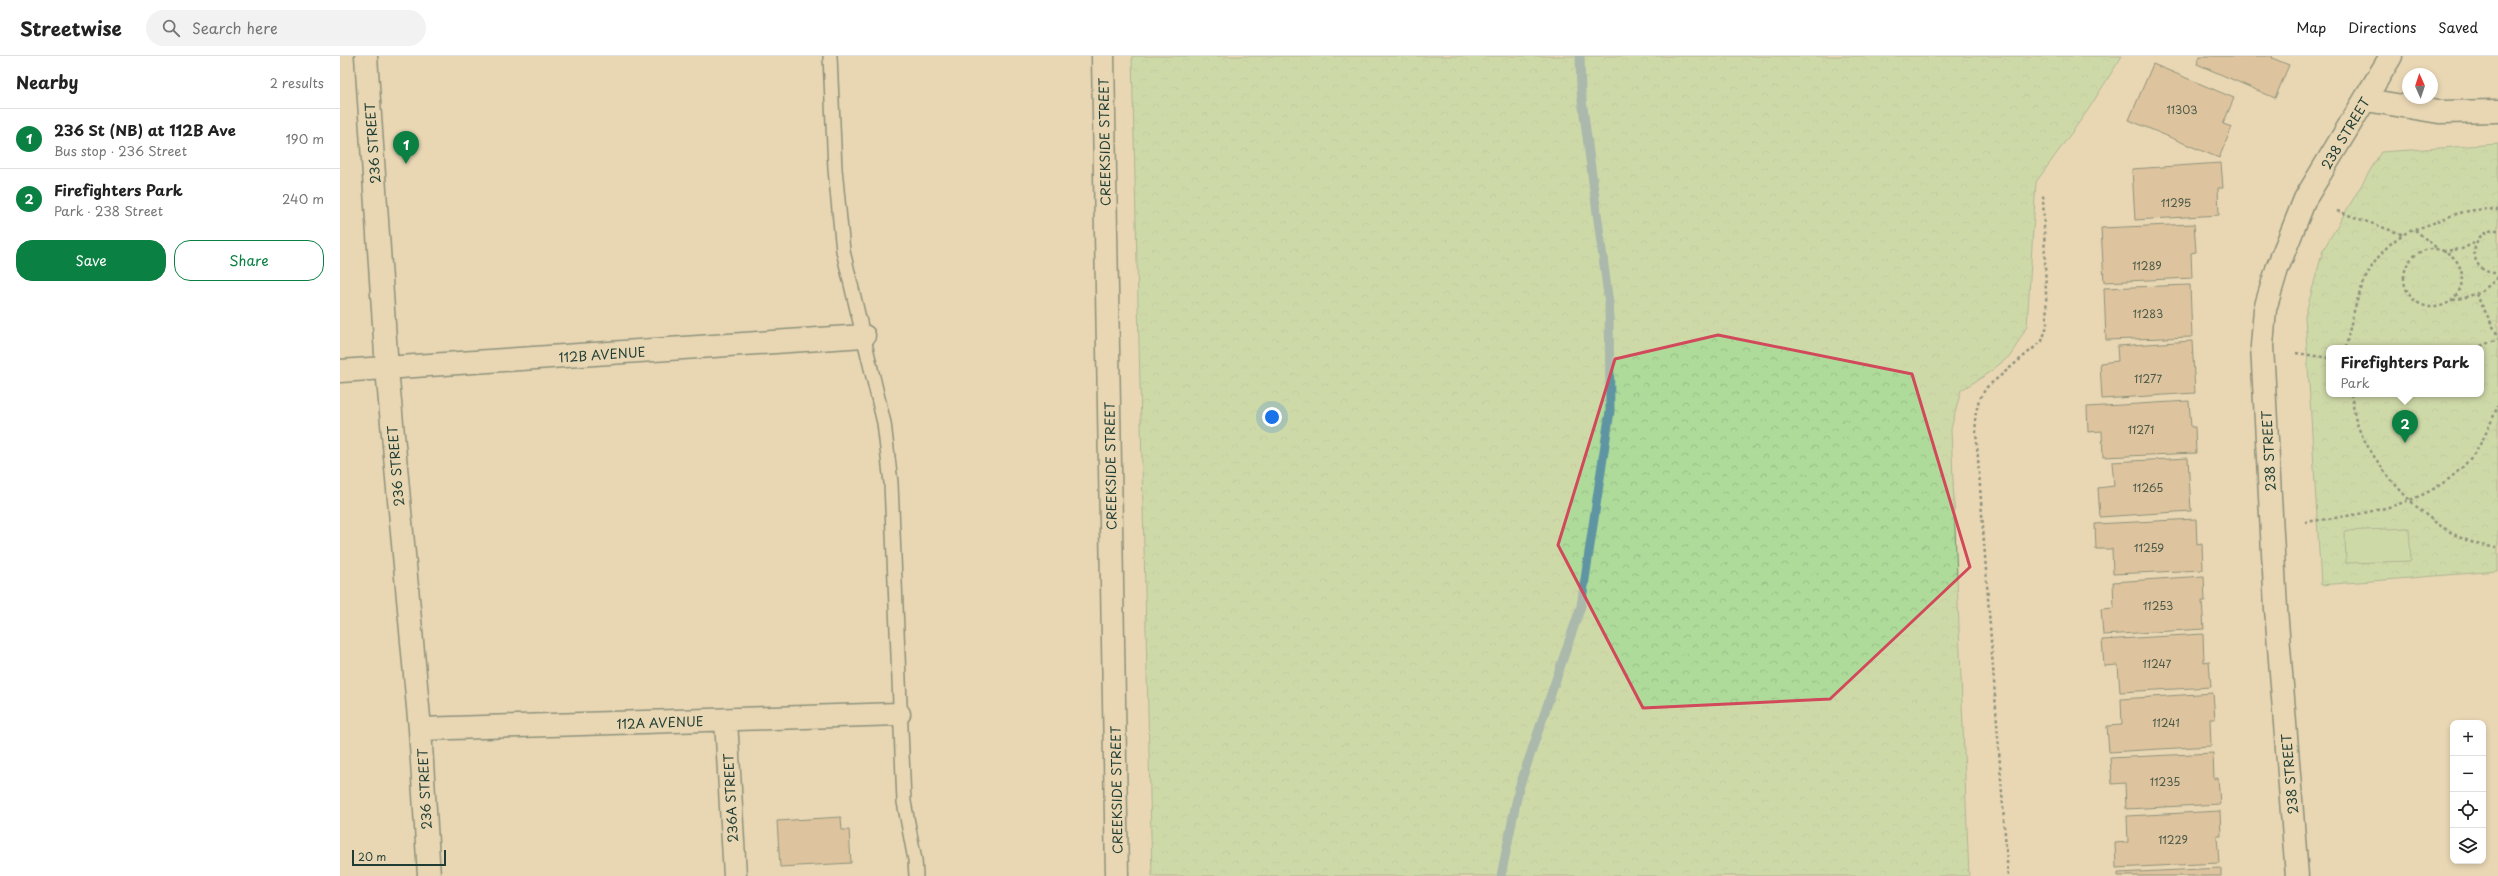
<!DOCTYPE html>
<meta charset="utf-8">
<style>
:root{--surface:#fff;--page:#f2f2f2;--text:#222;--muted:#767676;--line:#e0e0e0;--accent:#0b8043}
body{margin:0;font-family:"Playpen Sans",sans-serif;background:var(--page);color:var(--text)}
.controls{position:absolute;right:12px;bottom:12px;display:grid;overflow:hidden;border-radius:8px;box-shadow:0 2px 6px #0003}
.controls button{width:36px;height:36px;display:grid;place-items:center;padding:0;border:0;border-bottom:1px solid var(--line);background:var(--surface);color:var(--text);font:20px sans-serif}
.compass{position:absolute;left:2062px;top:12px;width:36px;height:36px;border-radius:50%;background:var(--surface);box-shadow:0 2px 6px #0003;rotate:357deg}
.scale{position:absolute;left:12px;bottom:10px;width:94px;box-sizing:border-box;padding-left:4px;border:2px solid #1f3d34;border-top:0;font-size:11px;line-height:14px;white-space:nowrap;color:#1f3d34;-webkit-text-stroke:3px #e9d7b4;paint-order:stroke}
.you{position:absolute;left:932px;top:361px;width:14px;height:14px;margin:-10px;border:3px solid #fff;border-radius:50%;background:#1a73e8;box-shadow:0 0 0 6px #1a73e833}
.badge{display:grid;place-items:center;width:26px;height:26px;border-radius:50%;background:var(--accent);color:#fff;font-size:13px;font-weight:700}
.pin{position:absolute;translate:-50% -33px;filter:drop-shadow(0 1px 2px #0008)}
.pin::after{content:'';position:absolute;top:21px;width:14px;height:12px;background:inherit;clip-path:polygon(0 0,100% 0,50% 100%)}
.popup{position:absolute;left:1986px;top:289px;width:158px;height:52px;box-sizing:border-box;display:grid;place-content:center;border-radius:8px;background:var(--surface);filter:drop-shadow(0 1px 3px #0005);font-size:13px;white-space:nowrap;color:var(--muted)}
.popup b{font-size:15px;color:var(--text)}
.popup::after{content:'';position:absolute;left:50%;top:100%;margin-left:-8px;border:8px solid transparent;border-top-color:var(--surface)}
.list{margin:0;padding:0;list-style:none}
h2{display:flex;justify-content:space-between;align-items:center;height:52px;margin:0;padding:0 16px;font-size:17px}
h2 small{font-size:13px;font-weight:400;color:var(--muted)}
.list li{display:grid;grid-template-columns:26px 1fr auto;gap:12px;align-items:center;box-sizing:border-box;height:60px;padding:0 16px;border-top:1px solid var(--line)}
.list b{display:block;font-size:15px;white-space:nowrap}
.list p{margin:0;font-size:13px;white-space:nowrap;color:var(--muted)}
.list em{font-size:13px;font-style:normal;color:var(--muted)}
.actions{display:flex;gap:8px;padding:12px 16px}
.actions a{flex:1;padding:9px 0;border:1px solid var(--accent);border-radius:16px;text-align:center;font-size:14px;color:var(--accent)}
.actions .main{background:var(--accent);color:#fff}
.icon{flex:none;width:22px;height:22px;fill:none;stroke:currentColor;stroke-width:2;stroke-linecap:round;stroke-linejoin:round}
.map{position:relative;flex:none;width:2158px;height:820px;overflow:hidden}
header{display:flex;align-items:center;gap:24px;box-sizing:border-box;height:56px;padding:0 20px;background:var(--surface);border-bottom:1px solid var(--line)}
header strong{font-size:19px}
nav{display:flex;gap:22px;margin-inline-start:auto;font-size:14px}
.search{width:280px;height:36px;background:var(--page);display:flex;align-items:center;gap:10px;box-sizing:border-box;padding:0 14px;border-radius:22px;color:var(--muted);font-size:15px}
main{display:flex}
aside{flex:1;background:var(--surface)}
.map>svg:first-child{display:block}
.forest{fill:url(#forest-crowns);stroke:#668c67;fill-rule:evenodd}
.pitch{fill:#aedb9a;stroke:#668c67}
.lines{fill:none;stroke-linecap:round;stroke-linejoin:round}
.stream{stroke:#5f94a2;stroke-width:9}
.building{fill:#d0ae83;stroke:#1f3d34}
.service-casing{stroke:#1f3d34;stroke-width:16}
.minor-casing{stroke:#1f3d34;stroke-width:25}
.tertiary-casing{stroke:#1f3d34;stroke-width:25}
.path{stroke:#1f3d34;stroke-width:2.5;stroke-dasharray:3 3;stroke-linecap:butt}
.service{stroke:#e9d7b4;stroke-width:13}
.minor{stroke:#e9d7b4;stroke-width:22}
.tertiary{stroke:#e9d7b4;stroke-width:22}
.marked{fill:none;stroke:#d1495b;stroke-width:3;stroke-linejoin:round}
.labels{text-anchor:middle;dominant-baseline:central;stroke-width:3.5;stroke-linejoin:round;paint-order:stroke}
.number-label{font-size:11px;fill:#4b5948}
.street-label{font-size:13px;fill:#1f3d34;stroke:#e9d7b4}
</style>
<header>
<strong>Streetwise</strong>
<div class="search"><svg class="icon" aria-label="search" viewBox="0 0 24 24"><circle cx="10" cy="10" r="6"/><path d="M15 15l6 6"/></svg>Search here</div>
<nav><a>Map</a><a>Directions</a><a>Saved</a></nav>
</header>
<main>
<aside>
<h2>Nearby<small>2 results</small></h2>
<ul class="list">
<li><span class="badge">1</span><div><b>236 St (NB) at 112B Ave</b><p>Bus stop · 236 Street</p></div><em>190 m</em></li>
<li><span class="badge">2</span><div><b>Firefighters Park</b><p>Park · 238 Street</p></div><em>240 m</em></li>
</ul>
<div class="actions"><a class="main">Save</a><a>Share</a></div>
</aside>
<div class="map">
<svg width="2158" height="820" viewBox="0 0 2158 820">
<defs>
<pattern id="forest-crowns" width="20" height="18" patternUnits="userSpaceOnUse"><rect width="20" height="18" fill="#aedb9a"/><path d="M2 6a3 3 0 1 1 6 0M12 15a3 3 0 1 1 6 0" fill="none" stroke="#95bd85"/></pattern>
</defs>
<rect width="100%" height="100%" fill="#e9d7b4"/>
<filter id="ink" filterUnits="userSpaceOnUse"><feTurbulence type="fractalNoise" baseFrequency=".025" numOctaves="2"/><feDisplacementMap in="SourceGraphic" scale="8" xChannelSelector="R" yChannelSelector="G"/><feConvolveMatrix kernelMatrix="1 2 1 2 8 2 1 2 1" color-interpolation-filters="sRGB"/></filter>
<g filter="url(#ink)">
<path class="forest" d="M792 0H1782L1748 54 1696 126 1687 270 1671 299 1646 319 1621 334 1611 373 1629 820H812Z
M2158 88V515L1981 529 1965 260 1983 194 2041 96ZM1989 292H2141V338H1989Z"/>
<path class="pitch" d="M2069 472 2071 505 2006 507 2005 475Z"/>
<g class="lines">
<path class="stream" d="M1161 820 1179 732 1241 550 1270 355 1269 247 1241 36 1240 0"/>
</g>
<path class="building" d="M1860 0H1933L1932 2 1949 9 1935 42 1857 8Z
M1813 8 1894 42 1883 68 1892 71 1879 102 1789 64Z
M1881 107 1883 132H1878L1879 159 1795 164 1792 113Z
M1854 168 1856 196 1851 197 1852 222 1764 226 1761 172Z
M1850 229 1852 281 1766 284 1764 232Z
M1852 285 1855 337 1762 343 1760 307 1778 305 1777 290Z
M1849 345 1851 371H1855L1856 397 1763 401 1762 375 1748 376 1747 351Z
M1848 402 1851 455 1760 461 1758 432 1774 430 1772 406Z
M1856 463 1857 489 1862 488 1863 514 1773 518 1772 493H1756L1755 468Z
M1864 520 1865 545H1862L1864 573 1763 579 1761 553 1774 552 1773 526Z
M1863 578 1864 606 1869 605 1871 631 1780 636 1778 609 1764 610 1762 584Z
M1873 637 1875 663H1870L1871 690 1769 696 1767 670 1782 669 1781 643Z
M1873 697 1874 723 1878 722 1880 748 1786 753 1785 727 1772 728 1770 702Z
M1880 755 1881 780H1877L1879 807 1776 812 1775 787 1788 786 1787 760Z
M501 761 502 774H509L511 807 440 811 437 765Z
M1881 812V820H1778V817Z"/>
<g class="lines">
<g class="service-casing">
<path id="service" d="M490 0 495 113 503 195 544 367 551 427 564 746 575 804 576 820"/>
</g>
<g class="minor-casing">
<path id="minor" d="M26 0 47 313 80 673 89 820
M2026 44 2099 56 2158 55
M0 315 524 280
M386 664 395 820
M80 673 559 658
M1957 820 1936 553 1922 290 1925 253 1937 213 1965 143 2051 0"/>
</g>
<g class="tertiary-casing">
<path id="tertiary" d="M763 0 777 820"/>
</g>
<path class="path" d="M1997 155 2064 179
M2075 174 2098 193
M2158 174C2127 173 2126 219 2158 217
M2064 222a29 29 0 1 1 58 0a29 29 0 1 1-58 0Z
M2103 195 2122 193 2134 187
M2136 238 2158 280
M2113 244C2130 241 2147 235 2158 220
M2006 292C2014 250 2024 202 2064 178 2074 173 2086 170 2096 166 2115 157 2137 151 2158 154
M2135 292 2158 283
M1956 297 1989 302
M2011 338C2013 348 2014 359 2017 368 2036 417 2102 491 2158 491
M1965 466C2024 458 2094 450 2133 399 2144 384 2151 366 2158 350
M1668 820 1635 361 1639 343 1647 331 1702 285 1707 270 1703 138"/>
<use href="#service" class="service"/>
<use href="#minor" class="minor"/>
<use href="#tertiary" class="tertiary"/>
</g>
</g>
<path d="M0 0H2158V820H0ZM1378 279 1572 318 1630 511 1490 643 1303 652 1218 489 1275 303Z" fill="#e9d7b4" fill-opacity=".55" fill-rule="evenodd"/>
<path class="marked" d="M1378 279 1572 318 1630 511 1490 643 1303 652 1218 489 1275 303Z"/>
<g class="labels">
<g class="number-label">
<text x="1842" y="53">11303</text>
<text x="1836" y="146">11295</text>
<text x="1807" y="209">11289</text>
<text x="1808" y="257">11283</text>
<text x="1808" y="322">11277</text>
<text x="1801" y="373">11271</text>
<text x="1808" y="431">11265</text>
<text x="1809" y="491">11259</text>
<text x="1818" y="549">11253</text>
<text x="1817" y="607">11247</text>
<text x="1826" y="666">11241</text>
<text x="1825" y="725">11235</text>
<text x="1833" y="783">11229</text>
</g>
<g class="street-label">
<text transform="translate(2005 77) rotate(-59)">238 STREET</text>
<text transform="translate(764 86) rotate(-91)">CREEKSIDE STREET</text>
<text transform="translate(32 87) rotate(-94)">236 STREET</text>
<text transform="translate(262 298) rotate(-4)">112B AVENUE</text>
<text transform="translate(1928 395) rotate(-93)">238 STREET</text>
<text transform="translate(55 410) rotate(-95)">236 STREET</text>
<text transform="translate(770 410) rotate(-91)">CREEKSIDE STREET</text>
<text transform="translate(320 666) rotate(-2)">112A AVENUE</text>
<text transform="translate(1949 718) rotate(-95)">238 STREET</text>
<text transform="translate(84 733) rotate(-93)">236 STREET</text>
<text transform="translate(776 734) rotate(-91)">CREEKSIDE STREET</text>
<text transform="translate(390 742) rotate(-93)">236A STREET</text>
</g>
</g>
</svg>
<div class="controls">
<button>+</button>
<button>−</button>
<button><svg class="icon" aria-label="locate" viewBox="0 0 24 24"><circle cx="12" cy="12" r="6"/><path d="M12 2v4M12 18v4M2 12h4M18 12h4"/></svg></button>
<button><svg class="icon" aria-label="layers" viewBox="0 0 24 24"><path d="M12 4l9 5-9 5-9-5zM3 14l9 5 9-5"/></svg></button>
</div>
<svg class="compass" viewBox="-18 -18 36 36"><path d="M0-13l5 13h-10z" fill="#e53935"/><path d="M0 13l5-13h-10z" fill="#767676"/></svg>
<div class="scale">20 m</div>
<div class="you"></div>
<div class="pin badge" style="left:66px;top:108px">1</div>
<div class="pin badge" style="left:2065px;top:387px">2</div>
<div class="popup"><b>Firefighters Park</b>Park</div>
</div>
</main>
